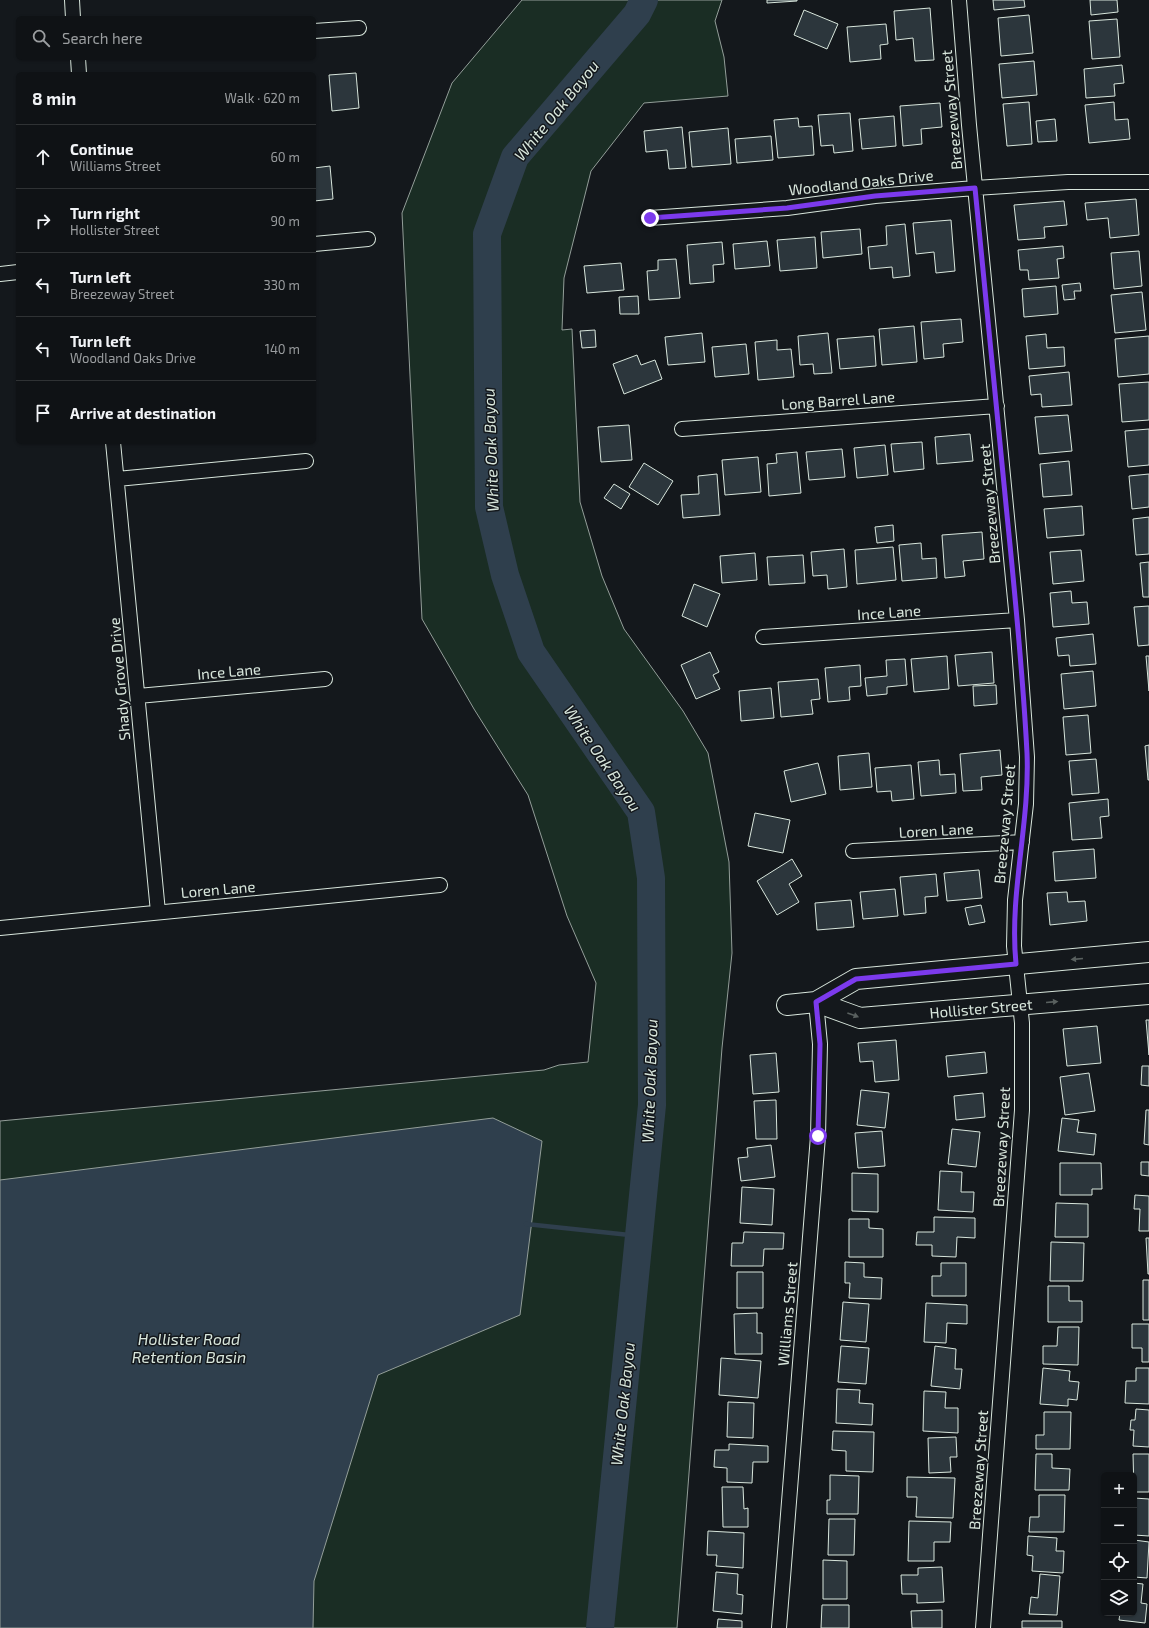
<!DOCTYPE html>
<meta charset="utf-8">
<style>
:root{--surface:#0f1215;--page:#1d2022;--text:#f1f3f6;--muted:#9b9ea0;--line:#2f3234}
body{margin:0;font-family:"Exo 2",sans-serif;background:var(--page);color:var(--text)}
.controls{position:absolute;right:12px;bottom:12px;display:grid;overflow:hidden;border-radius:6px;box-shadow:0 1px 3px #0004}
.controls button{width:36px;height:36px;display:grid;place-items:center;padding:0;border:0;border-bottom:1px solid var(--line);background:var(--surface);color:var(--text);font:20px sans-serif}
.stop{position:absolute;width:12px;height:12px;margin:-9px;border:3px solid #7c3aed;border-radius:50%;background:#fff}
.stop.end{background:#7c3aed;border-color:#fff;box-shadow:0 1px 4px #0008}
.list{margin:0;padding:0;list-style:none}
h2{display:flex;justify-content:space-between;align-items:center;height:52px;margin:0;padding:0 16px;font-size:17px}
h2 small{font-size:13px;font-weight:400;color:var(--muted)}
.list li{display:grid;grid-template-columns:26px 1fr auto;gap:12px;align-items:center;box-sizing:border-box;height:64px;padding:0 16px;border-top:1px solid var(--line)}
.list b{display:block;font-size:15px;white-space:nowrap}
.list p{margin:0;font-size:13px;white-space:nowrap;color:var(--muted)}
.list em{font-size:13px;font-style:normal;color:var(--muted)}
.icon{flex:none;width:22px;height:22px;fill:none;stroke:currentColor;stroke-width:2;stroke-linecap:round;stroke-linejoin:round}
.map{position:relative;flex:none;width:1149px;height:1628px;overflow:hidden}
.search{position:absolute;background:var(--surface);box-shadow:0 1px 3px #0004;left:16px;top:16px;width:300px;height:44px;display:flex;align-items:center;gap:10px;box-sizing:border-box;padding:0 14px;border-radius:6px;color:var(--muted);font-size:15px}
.panel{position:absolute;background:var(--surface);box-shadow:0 1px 3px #0004;left:16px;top:72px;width:300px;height:372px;border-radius:6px}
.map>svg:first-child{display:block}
.green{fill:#1a2d24;stroke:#939e99}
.water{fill:#2f3f4d;stroke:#939e99}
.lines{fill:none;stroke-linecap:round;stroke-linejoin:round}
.stream{stroke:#2f3f4d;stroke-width:4.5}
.river{stroke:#2f3f4d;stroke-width:28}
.building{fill:#2c363c;stroke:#d8e6dc}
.street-casing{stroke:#d8e6dc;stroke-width:16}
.secondary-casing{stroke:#d8e6dc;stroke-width:22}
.street{stroke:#14181c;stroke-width:14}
.secondary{stroke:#14181c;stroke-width:20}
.oneway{fill:#59605f}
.route{stroke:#7c3aed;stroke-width:5}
.labels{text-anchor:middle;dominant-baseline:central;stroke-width:3;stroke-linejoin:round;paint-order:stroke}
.street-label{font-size:15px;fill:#d8e6dc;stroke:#14181c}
.water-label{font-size:16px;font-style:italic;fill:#d8e6dc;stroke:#14181c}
</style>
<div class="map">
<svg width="1149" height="1628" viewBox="0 0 1149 1628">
<rect width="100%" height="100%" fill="#14181c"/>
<path class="green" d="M522 0H722L715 21 724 57 728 96 644 103 591 171 564 278 562 330 572 329 580 502 602 576 624 629 683 711 708 753 729 862 732 953 722 1048 677 1628H0V1121L544 1070 559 1065 588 1062 596 983 567 916 528 795 474 709 422 619 402 213 452 83Z"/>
<path class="water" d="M493 1118 542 1141 520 1315 378 1375 314 1581 313 1628H0V1180Z"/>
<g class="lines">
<path class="stream" d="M526 1224 639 1236"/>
<path class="river" d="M600 1628 652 1105 651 878 641 812 531 652 505 575 489 507 487 234 515 157 637 14 644 0"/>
</g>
<path class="building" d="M767 0H797V1L767 3Z
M993 0H1024L1025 7 994 10Z
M1090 0H1117L1118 12 1091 15Z
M930 8 934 60 915 61 913 38 896 40 894 11Z
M804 10 838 24 827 49 794 35Z
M1029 15 1033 53 1001 56 998 18Z
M1117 19 1120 57 1092 59 1089 21Z
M886 24 888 44 880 45 881 59 850 62 847 27Z
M1034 61 1037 95 1002 98 999 64Z
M1122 65 1124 83 1114 84 1115 96 1086 98 1084 69Z
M356 73 359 108 332 111 329 75Z
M1029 102 1032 144 1007 146 1003 104Z
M1114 102 1115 120 1128 119 1130 139 1089 143 1085 105Z
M940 103 942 127 921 129 922 144 903 146 900 106Z
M850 113 853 151 834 153 833 145 821 146 818 115Z
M894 116 896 146 862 149 859 119Z
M798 118 799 127 812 126 814 155 778 158 774 120Z
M1055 119 1057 141 1038 142 1036 121Z
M682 127 686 168 669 169 667 150 646 152 644 131Z
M728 128 731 164 692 167 689 132Z
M771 136 773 160 737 163 735 139Z
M330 166 333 199 314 201V168Z
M1136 199 1139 235 1110 238 1108 218 1087 220 1085 203Z
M1064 201 1067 225 1044 227 1045 238 1018 240 1014 205Z
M951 220 955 271 936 273 934 252 916 254 913 223Z
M905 224 910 276 893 278 892 267 870 269 868 247 887 245 886 226Z
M860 229 862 254 823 258 821 232Z
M815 237 817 268 780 271 777 240Z
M767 241 770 266 735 269 733 244Z
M722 242 724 264 713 265 714 282 690 284 687 245Z
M1063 246 1064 258 1057 259 1059 278 1029 280 1028 270H1020L1018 250Z
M1139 251 1142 286 1114 289 1111 253Z
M676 259 680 298 649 300 647 271 658 270V260Z
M621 263 624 290 587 293 584 266Z
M1080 283 1081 291H1074L1075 299 1064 300 1062 285Z
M1056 286 1058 314 1024 317 1022 289Z
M1142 292 1146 330 1115 333 1111 295Z
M638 296 639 314H620L619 297Z
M961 319 963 342 943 344 944 357 924 359 921 322Z
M914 326 917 362 882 365 879 329Z
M595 330 596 347 582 348 580 331Z
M702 333 705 362 668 365 665 337Z
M828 333 832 373 814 374 813 364 800 365 798 336Z
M1046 334 1047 348 1064 347 1065 366 1029 369 1026 336Z
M874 336 876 366 840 369 837 339Z
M1149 336V374L1118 377 1115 339Z
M777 340V350L791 349 794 377 758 380 755 342Z
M746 344 749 374 715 377 712 347Z
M637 355 641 365 655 360 662 379 624 394 613 364Z
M1069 372 1072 405 1042 407 1041 394 1031 395 1029 376Z
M1149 382V420L1122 422 1119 384Z
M1068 415 1072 451 1039 454 1035 417Z
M629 425 632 460 601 462 598 427Z
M1149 429V465L1128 467 1125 431Z
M970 434 973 461 937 464 935 437Z
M922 442 924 469 894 472 891 444Z
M885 445 888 475 857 478 854 448Z
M842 449 845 477 809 480 806 452Z
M797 452 801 493 769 496 767 464 777 463 776 454Z
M758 457 761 492 725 495 722 460Z
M1069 461 1072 495 1043 497 1040 464Z
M644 463 673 481 658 505 629 487Z
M717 474 720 515 683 518 681 495 699 494 698 476Z
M1149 474V507L1132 509 1129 476Z
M614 484 630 494 621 509 604 498Z
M1082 506 1084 535 1047 538 1044 509Z
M1149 517V554L1136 555 1133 519Z
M893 525 894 541 877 543 875 527Z
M982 532 984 559 963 561 965 576 945 578 942 535Z
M921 543 922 559 936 558 937 578 902 581 899 545Z
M893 547 896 580 857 584 855 550Z
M844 549 847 587 828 589 827 575 813 576 811 552Z
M1081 550 1084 581 1053 584 1050 552Z
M755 553 757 580 722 583 720 556Z
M803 555 805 583 769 585 767 557Z
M1149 562V597H1143L1140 563Z
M694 584 720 594 707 627 682 616Z
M1071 591 1072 603 1087 602 1089 624 1053 627 1050 593Z
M1149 606V645L1138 646 1134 607Z
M1093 634 1096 664 1070 666 1069 655 1058 656 1056 638Z
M710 652 719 672 713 675 720 689 696 699 681 665Z
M992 652 994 683 958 686 955 655Z
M947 656 949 689 914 692 911 659Z
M1146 656H1149V691Z
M905 659 907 685 887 687V694L867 696 865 678 887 676 886 660Z
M860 665 861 686 849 687 850 700 828 702 825 668Z
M1093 671 1096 706 1064 709 1061 674Z
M818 679 820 699 811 700 813 714 781 717 778 682Z
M996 685 997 704 974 706 973 686Z
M771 688 774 718 741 721 739 691Z
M1088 715 1091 753 1066 755 1063 717Z
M1149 745V780H1148L1145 746Z
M1000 750 1002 775 981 777 982 790 963 791 960 754Z
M869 753 872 787 840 790 838 756Z
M1096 759 1099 793 1072 795 1069 761Z
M939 760 940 775 955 774 956 793 921 796 918 762Z
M818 763 826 794 791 802 784 771Z
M911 765 914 799 892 801 891 791 877 792 875 768Z
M1108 799 1109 816 1100 817 1102 838 1072 840 1069 803Z
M755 813 790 820 783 853 748 846Z
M1094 849 1096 878 1055 881 1053 852Z
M792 859 802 876 789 884 799 902 777 915 757 881Z
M979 870 982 898 947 901 944 873Z
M936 874 938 896 925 897 926 913 904 915 900 877Z
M895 889 898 916 863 919 860 892Z
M1067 892 1068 902 1085 901 1087 921 1050 925 1047 893Z
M851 900 854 927 817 930 815 903Z
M981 905 985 922 969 925 965 908Z
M1146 1020H1149V1055Z
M1097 1026 1101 1063 1067 1066 1063 1029Z
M896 1040 899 1080 875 1082 873 1061 860 1062 858 1043Z
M985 1052 987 1073 948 1077 946 1056Z
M776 1053 779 1092 753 1094 750 1055Z
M1142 1066H1149V1086L1141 1085Z
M1089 1073 1095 1111 1065 1115 1060 1077Z
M861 1090 889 1093 885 1128 857 1125Z
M983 1093 985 1117 956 1120 954 1096Z
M776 1100 777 1139H756L754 1101Z
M1146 1110H1149V1145L1144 1144Z
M1062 1118 1079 1120 1077 1132 1096 1134 1094 1155 1058 1151Z
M952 1129 980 1132 976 1167 948 1164Z
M882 1131 885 1166 858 1168 855 1133Z
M771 1145 775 1177 741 1181 738 1158 748 1157 747 1148Z
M1141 1162H1149V1176L1141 1175Z
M1060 1163H1101L1102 1189H1092V1195H1060Z
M940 1171 962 1172 961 1192H974L973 1212 938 1210Z
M852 1173 878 1174V1212L852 1211Z
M742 1187 774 1189 772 1225 740 1223Z
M1135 1195 1149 1196V1231H1139L1140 1209H1134Z
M1056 1203 1088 1204V1237H1055Z
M934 1217 975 1218V1238L957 1237 956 1257 932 1256V1245H916L917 1232H934Z
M849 1219H869V1228L883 1229V1257H849Z
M744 1232 784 1233 783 1249H764L763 1266H731L732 1243H743Z
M1146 1238H1149V1274H1148Z
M1051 1242 1084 1243 1083 1281H1050Z
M845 1262 864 1263V1277L882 1278 881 1299 849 1298 850 1283H845Z
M941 1263H966V1296H932V1276H941Z
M737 1272H763V1308H737Z
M1143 1280H1149V1320H1143Z
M1048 1286H1069V1301H1082V1322H1048Z
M843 1302 869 1304 866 1342 840 1340Z
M926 1303 967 1305V1324L947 1323 946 1343 924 1342Z
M757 1313V1333H762V1354H735L734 1314Z
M1132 1324H1149V1362H1142V1348H1132Z
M1058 1327H1079L1078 1365 1043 1364V1346H1057Z
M841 1346 869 1348 866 1384 838 1382Z
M935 1346 956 1349 955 1369H962L960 1389 931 1386Z
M721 1358 761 1361 758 1398 719 1395Z
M1043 1368 1070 1371 1069 1381 1079 1382 1077 1400 1068 1399V1406L1040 1404Z
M1136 1368H1149V1404L1125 1403 1126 1381H1136Z
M837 1389 860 1390 859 1403 873 1404 872 1425 836 1423Z
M924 1391 946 1392 945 1408H958V1433L923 1431Z
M728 1402 754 1403 753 1438 727 1437Z
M1136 1409 1149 1410V1447L1133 1446 1134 1430H1130L1131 1420H1135Z
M1044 1412H1071L1070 1449H1036V1435H1044Z
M833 1431 874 1432 873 1472 846 1471V1451L832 1450Z
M956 1437 957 1457H950L951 1472 929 1473 928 1438Z
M729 1444 768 1446V1462H753L752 1483 727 1482V1468L714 1467 715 1450H729Z
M1036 1454H1052V1468L1070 1469 1069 1490H1035Z
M1133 1454H1149V1492H1134Z
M830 1475 859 1476 858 1514H827V1500H830Z
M907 1477 955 1478 953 1518 916 1517 917 1497H907Z
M722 1487H743L744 1509 748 1508V1527H723Z
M1039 1495H1065L1064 1532H1029L1030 1517H1039Z
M1134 1498 1149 1499V1536L1134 1535Z
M829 1519H855L854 1555H828Z
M909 1521 951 1522 950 1542H934V1561H908Z
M708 1531 744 1533 743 1568 716 1566 717 1555H707Z
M1028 1536 1057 1538 1056 1551H1064L1063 1573 1032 1571 1033 1556 1027 1555Z
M1134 1540 1149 1542 1147 1578 1134 1577Z
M823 1560 847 1561V1599H823Z
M942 1567 944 1602 917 1603V1594H902L901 1575H918V1568Z
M716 1572 738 1574 737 1594 743 1595 742 1614 713 1611Z
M1040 1574 1060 1576 1057 1615 1029 1614 1031 1597 1038 1598Z
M1134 1583 1143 1584 1141 1603 1147 1604 1145 1623 1119 1620 1120 1613H1134Z
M822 1605H849V1628H821Z
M942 1610V1628H912L911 1611Z
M718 1619 742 1621V1628H717Z
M1022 1621H1062V1628H1022Z"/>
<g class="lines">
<g class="street-casing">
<path id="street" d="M72 0 73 18
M959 0 969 125 1017 620 1027 757 1026 804 1015 900 1014 946 1022 1023V1110L983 1628
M314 31 359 28
M78 58 79 74
M650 218 787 208 875 196 975 188 1068 182H1149
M314 244 368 239
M0 274 18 272
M682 429 997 406
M113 442 158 912
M117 479 306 461
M763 637 1017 620
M138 696 325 679
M853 851 1022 842
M0 928 440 885
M779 1628 818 1136 820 1044 816 1002"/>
</g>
<g class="secondary-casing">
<path id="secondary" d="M816 1002 860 1018 1149 994
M787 1005 816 1002 856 979 1149 952"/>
</g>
<use href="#street" class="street"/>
<use href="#secondary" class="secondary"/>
</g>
<defs><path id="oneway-solid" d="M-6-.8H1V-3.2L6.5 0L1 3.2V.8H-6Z"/></defs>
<g class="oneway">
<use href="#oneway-solid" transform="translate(1077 959) rotate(175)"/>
<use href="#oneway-solid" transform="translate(1052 1002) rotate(-5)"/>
<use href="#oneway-solid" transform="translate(853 1015) rotate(20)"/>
</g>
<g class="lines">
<path class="route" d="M650 218 787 208 875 196 975 188C986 297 997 406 1007 515 1015 594 1023 674 1027 753 1030 824 1009 893 1016 964L856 979 816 1002 820 1044 818 1136"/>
</g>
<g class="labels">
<g class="street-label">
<text transform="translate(951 110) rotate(-95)">Breezeway Street</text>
<text transform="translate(861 182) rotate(-6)">Woodland Oaks Drive</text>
<text transform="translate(838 400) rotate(-4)">Long Barrel Lane</text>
<text transform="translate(989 504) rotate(-95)">Breezeway Street</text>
<text transform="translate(889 612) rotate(-4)">Ince Lane</text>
<text transform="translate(229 671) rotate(-5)">Ince Lane</text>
<text transform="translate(119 679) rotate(-95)">Shady Grove Drive</text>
<text transform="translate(1004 824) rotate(-85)">Breezeway Street</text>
<text transform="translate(936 830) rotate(-3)">Loren Lane</text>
<text transform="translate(218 889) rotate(-5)">Loren Lane</text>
<text transform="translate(981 1008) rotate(-5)">Hollister Street</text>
<text transform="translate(1001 1147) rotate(-87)">Breezeway Street</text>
<text transform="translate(787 1314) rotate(-85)">Williams Street</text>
<text transform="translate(978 1470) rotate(-86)">Breezeway Street</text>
</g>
<g class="water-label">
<text transform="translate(556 110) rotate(-51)">White Oak Bayou</text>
<text transform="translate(490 450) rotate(-92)">White Oak Bayou</text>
<text transform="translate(603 758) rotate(56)">White Oak Bayou</text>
<text transform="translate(649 1081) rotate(-88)">White Oak Bayou</text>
<text x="189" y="1338">Hollister Road<tspan x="189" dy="18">Retention Basin</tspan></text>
<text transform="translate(622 1404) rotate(-84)">White Oak Bayou</text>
</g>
</g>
</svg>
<div class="controls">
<button>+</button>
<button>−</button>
<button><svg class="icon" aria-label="locate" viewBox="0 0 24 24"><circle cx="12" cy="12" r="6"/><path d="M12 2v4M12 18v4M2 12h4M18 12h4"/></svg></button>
<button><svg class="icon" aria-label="layers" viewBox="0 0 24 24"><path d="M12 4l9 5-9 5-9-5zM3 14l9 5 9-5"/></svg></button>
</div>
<div class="stop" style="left:818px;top:1136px"></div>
<div class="stop end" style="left:650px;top:218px"></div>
<div class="search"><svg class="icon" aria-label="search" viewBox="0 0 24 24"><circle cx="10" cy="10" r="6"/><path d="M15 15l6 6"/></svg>Search here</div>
<section class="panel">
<h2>8 min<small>Walk · 620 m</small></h2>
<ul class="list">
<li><svg class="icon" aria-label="ahead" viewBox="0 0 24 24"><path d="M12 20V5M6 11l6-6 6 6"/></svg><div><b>Continue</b><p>Williams Street</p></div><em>60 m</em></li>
<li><svg class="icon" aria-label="right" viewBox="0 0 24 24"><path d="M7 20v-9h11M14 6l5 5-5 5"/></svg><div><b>Turn right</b><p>Hollister Street</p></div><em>90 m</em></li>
<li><svg class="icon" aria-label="left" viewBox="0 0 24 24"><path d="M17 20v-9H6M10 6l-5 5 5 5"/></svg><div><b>Turn left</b><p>Breezeway Street</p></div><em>330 m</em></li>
<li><svg class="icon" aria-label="left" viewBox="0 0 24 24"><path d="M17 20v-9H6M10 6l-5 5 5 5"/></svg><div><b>Turn left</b><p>Woodland Oaks Drive</p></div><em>140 m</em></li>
<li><svg class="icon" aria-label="arrive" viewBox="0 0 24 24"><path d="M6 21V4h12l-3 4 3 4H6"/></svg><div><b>Arrive at destination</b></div></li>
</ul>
</section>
</div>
